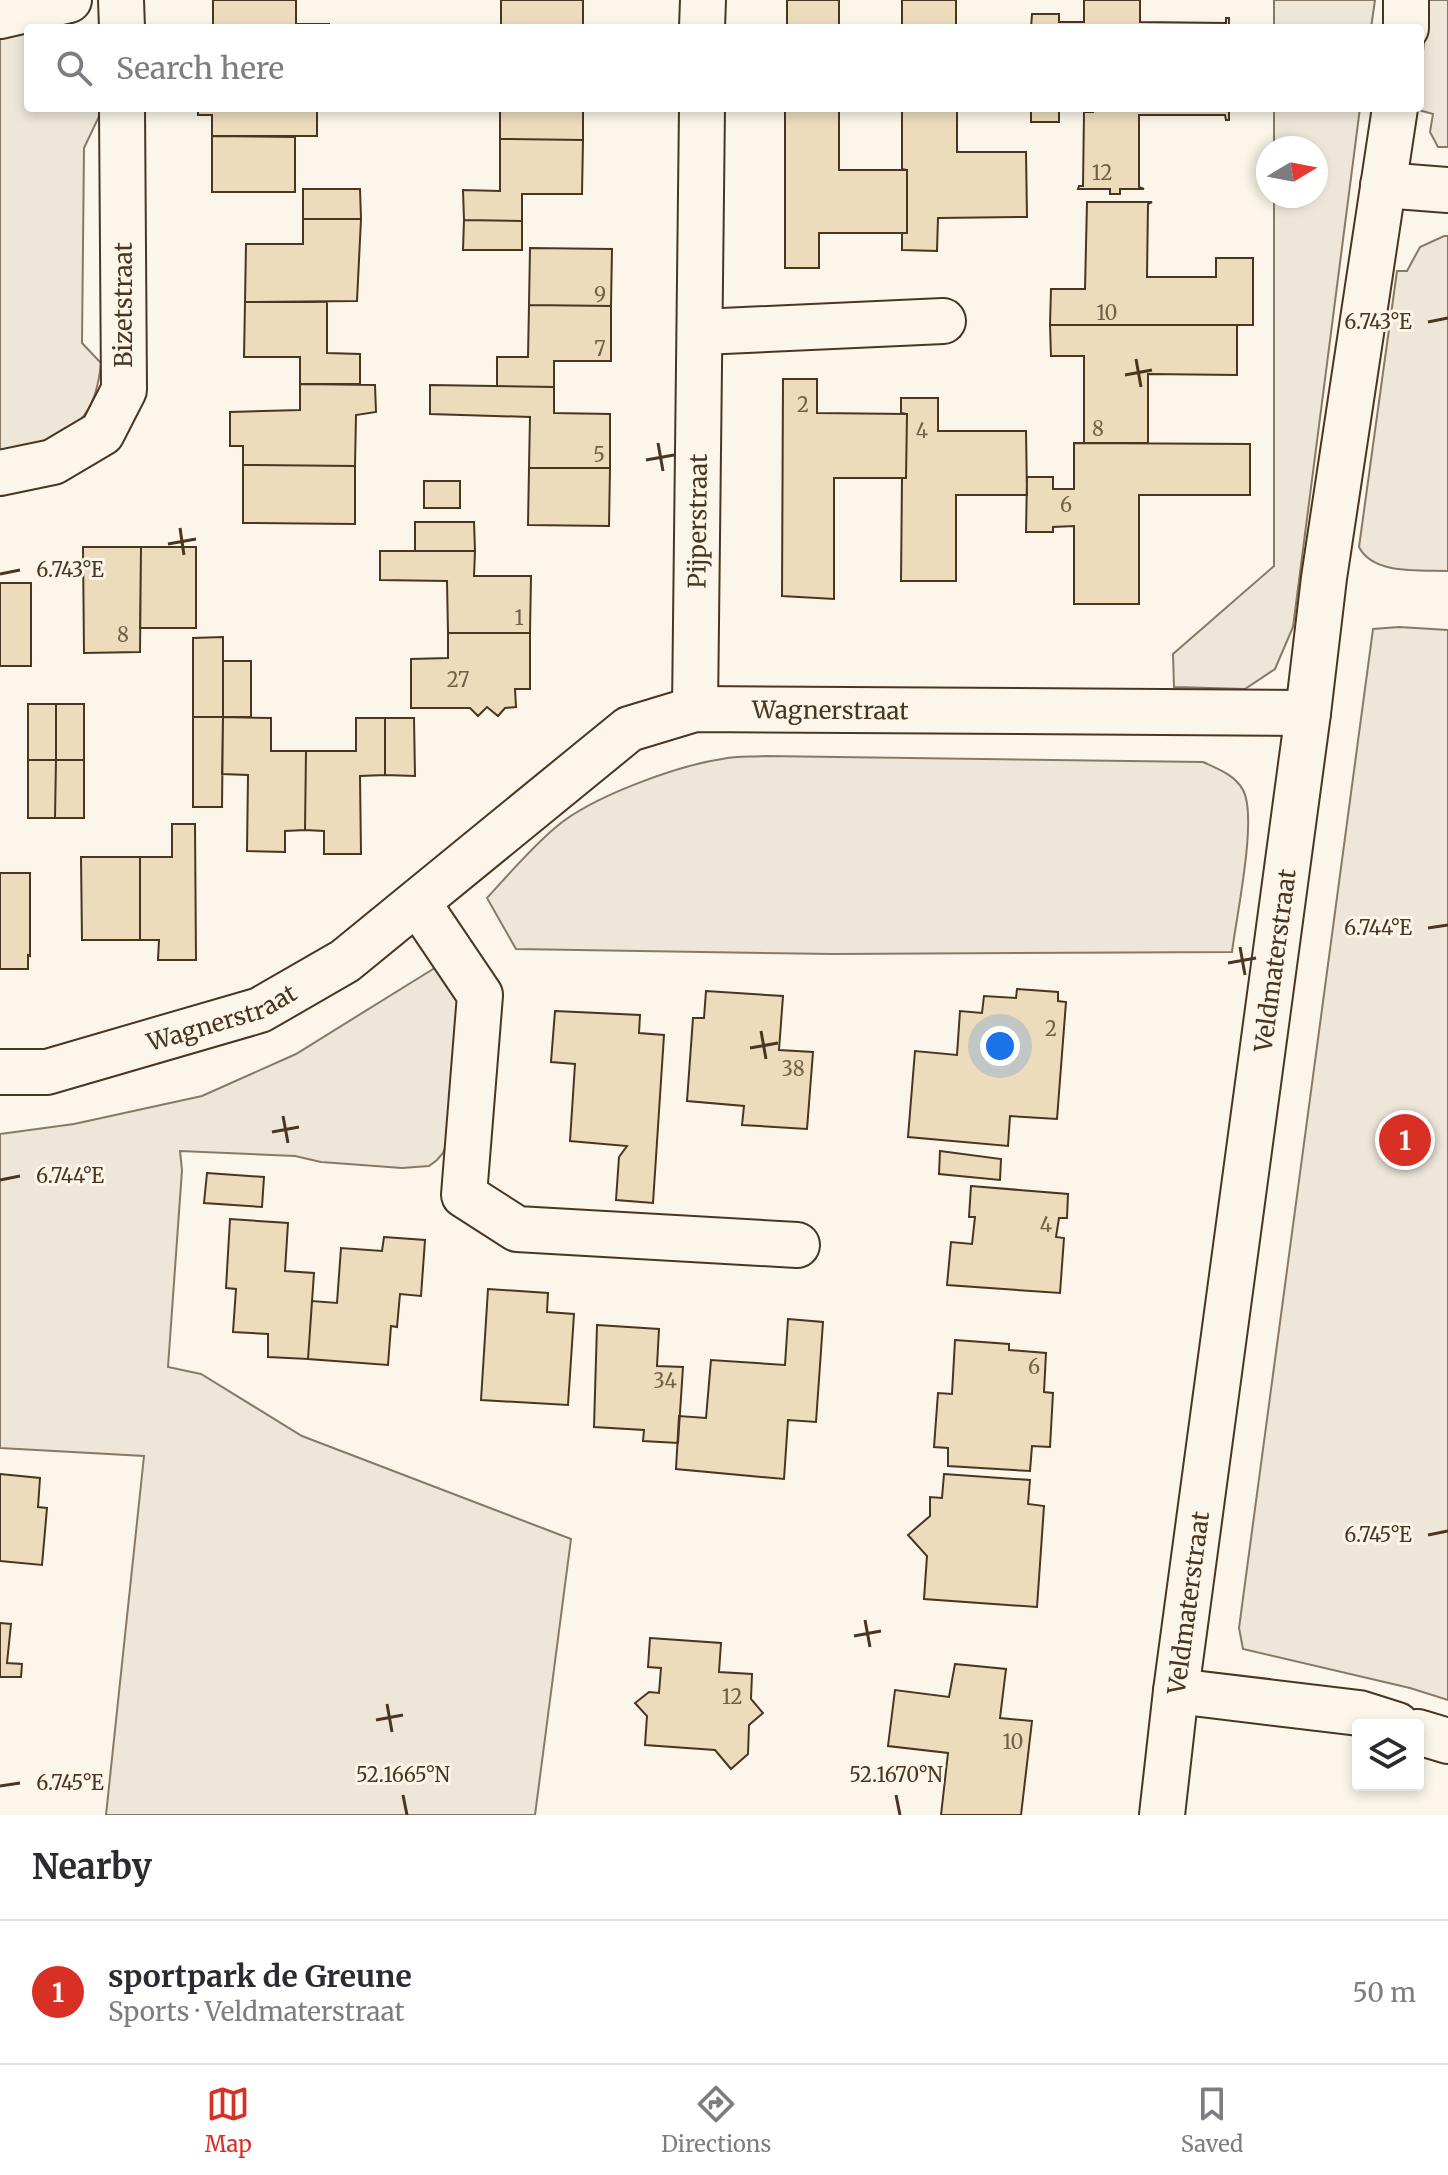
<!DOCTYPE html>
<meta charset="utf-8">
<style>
:root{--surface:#fff;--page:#f7f7f7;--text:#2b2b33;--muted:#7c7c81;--line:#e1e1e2;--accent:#d93025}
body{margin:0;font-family:Merriweather,serif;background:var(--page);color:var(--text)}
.controls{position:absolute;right:24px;bottom:24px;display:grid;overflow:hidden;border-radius:8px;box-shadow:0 4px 12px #0003}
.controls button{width:72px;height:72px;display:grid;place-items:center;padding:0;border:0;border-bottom:2px solid var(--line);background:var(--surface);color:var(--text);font:40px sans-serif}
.compass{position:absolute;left:1256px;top:136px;width:72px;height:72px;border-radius:50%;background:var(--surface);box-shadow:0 4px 12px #0003;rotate:80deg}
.you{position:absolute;left:1000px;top:1046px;width:28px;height:28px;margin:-20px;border:6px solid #fff;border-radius:50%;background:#1a73e8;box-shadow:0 0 0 12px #1a73e833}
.badge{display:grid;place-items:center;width:52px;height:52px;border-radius:50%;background:var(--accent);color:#fff;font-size:26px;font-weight:700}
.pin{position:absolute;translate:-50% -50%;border:4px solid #fff;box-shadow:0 2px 8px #0006}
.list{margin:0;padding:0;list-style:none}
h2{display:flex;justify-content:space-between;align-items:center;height:104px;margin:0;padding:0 32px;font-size:34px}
h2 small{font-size:26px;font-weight:400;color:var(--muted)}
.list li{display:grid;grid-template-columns:52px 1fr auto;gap:24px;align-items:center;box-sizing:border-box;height:144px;padding:0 32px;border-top:2px solid var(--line)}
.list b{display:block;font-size:30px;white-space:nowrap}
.list p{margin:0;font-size:26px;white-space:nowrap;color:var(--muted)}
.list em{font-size:26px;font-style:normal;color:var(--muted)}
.icon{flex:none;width:44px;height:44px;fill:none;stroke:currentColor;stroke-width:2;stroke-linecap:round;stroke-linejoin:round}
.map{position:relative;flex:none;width:1448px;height:1815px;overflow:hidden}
.search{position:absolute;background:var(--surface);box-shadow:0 4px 12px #0003;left:24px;right:24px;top:24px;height:88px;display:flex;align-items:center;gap:20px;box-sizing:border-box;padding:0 28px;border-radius:8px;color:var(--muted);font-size:30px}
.sheet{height:248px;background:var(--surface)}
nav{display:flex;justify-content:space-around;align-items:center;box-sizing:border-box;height:112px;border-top:2px solid var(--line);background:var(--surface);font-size:22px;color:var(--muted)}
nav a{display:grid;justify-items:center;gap:4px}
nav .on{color:var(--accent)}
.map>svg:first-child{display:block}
.green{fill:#ede6d9;stroke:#887966;stroke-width:2}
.building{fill:#ecdcbc;stroke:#4a3520;stroke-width:2}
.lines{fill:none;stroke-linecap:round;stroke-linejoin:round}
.minor-casing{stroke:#4a3520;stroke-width:48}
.tertiary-casing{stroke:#4a3520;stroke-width:48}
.minor{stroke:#fbf6e9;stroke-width:44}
.tertiary{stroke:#fbf6e9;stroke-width:44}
.ticks{fill:none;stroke:#4a3520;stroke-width:3}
.labels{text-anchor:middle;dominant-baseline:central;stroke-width:6;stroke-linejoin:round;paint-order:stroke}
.number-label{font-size:20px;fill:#725f47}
.street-label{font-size:24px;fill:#4a3520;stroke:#fbf6e9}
.ticks-label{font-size:20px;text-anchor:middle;fill:#4a3520;stroke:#fbf6e9;stroke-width:6;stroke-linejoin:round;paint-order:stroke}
</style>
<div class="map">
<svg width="1448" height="1815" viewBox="0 0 1448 1815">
<rect width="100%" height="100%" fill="#fbf6e9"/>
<path class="green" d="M1274 0H1375L1371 28H1274Z
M1429 0H1448V147H1438L1430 132 1433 114 1415 109 1420 108V77Z
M32 26 52 28H28V108H103L84 148 82 343 101 363C94 434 60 437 0 452V34Z
M1274 108H1360L1293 627 1275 669 1245 689 1174 687 1173 654 1274 566V196H1316V148H1274Z
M1444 236H1448V571C1420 570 1373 575 1359 547L1397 271H1407L1420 247Z
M1399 627 1448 630V1700L1410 1688 1243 1649 1239 1628 1373 629Z
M765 756 1203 762C1218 769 1235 775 1243 790 1258 817 1236 918 1232 952L833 954 516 949 487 898C509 874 531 848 556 827 591 797 676 766 722 759 736 756 751 757 765 756Z
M446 961 461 983 452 1129 443 1153 437 1160 429 1166 402 1168 321 1162 295 1156 180 1151 182 1170 168 1367 201 1374 302 1436 571 1539 535 1815H106L144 1456 0 1448V1134L74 1124 202 1096 296 1054Z"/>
<path class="building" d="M213 0H296V24H329V28L213 27Z
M501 0H583V28H465V25H501Z
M787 0H839V28H787Z
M902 0H956V28H902Z
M1084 0H1140V22L1226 23V18H1229V28H1031L1032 14H1059V22H1084Z
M198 108H317V136H212V115H198Z
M500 108H583V140L500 139Z
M785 108H839V170H907V233H819V268H785Z
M902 108H957V152H1026L1027 217 938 218 937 251 902 250V233H907V170L902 169Z
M1031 108H1059V122H1031Z
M1093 108H1229V120H1226L1225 115H1139V187L1144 189H1120V194H1110V189H1078L1079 186H1083L1084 112H1093Z
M212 136 295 137V192H212Z
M500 139 583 140 582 194H522V221L464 220 463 190 500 191Z
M303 189H360L361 219H303Z
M1087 202H1152L1148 204 1147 277H1216V258H1253V325H1050L1051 289H1085Z
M303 219H361L357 301 245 302 246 244H303Z
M464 220 522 221V250H463Z
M530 248 612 249 611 306 529 305Z
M245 302H327V353L360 354V384H300V357H244Z
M529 305 611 306V361H554V387L497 386V357H528Z
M1050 325H1237V375L1148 374V443H1084V356H1051Z
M783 379H817V413L907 414 906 478H834V599L782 596Z
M300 384 375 385 376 412 356 415 355 466 243 465V446H230V412L300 410Z
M430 385 554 387V413L610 414V468H529L530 417 430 414Z
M901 398H938V431H1026L1027 495H956V581H901L902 478H906L907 414 901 413Z
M1074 443 1250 444V495H1139V604H1074V526L1053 527V532H1026L1027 477H1053V489H1074Z
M243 465 355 466V524L243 523Z
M529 468H610L609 526 528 525Z
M424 481H460V508H424Z
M415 522H474L475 551H415Z
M83 547H141L140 652 84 653Z
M141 547H196V628H140Z
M380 551H475L474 576H531L530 633H448L447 581 380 580Z
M0 583H31V666H0Z
M448 633H530V689H515L516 707 505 708 498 716 487 707 478 716 470 708H411V659L448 658Z
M223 637V717H193V638Z
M223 661H251V717H223Z
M28 704H56V760H28Z
M56 704H84V760H56Z
M193 717H223L222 807H193Z
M223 717 271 718V751H306L305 830 285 831V852L247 851 248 775 222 774Z
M356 718H385V775L360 776 361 854H324V831L305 830 306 751H356Z
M385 718H414L415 776 385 775Z
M28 760H56L55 818H28Z
M56 760H84V818H55Z
M172 824H195L196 960H158L159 940H140V857H172Z
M81 857H140V940H82Z
M0 873H30V956L28 955V969H0Z
M1017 989 1058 992V1001L1066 1002 1057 1119 1010 1116 1008 1146 908 1137 915 1051 957 1055 960 1011 982 1013 984 996 1016 998Z
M706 991 783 996 779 1050 813 1052 807 1129 742 1125 744 1106 687 1101 693 1018H704Z
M555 1011 640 1015 639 1033 664 1035 653 1203 616 1200 619 1157 627 1146 570 1141 575 1064 551 1062Z
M940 1151 1001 1159 1000 1180 939 1174Z
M207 1173 264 1177 262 1207 204 1203Z
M971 1186 1068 1194 1067 1218H1059L1056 1237 1064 1238 1060 1293 947 1285 951 1242 972 1244 975 1217H969Z
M230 1219 288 1223 285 1271 314 1273 308 1359 268 1357V1334L233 1332 236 1289 226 1288Z
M384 1237 425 1240 421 1296 400 1294 397 1327 391 1326 388 1365 308 1359 312 1301 337 1303 341 1248 382 1251Z
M488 1289 548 1293 547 1312 574 1314 568 1405 481 1400Z
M788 1319 823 1322 816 1422 788 1420 784 1479 676 1469 679 1416 706 1418 711 1360 785 1365Z
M597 1325 659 1329 657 1366 683 1367 678 1443 643 1441 644 1430 594 1427Z
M955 1340 1009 1344V1350L1046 1353 1044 1392 1053 1393 1050 1447 1032 1446 1030 1471 948 1466V1448L934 1447 938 1393 952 1394Z
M0 1474 40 1478 38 1507 47 1508 42 1565 0 1561Z
M944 1474 1030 1480 1028 1504 1044 1506 1037 1607 924 1599 927 1556 908 1535 930 1516V1497L942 1498Z
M0 1623 11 1624 7 1663 22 1664 21 1677H0Z
M650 1638 721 1643 719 1672 752 1674 751 1699 763 1713 749 1725 748 1754 731 1769 715 1750 645 1745 647 1716 635 1703 649 1692 659 1693 661 1668 648 1667Z
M955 1664 1006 1669 1000 1718 1032 1721 1021 1815H941L948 1753 888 1746 895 1690 949 1697Z"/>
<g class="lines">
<g class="minor-casing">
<g id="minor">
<path d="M121 0 122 28"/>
<path d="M0 16 69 0"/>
<path d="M702 28 703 0"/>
<path d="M1383 185 1448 190"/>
<path d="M701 332 943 321"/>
<path d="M0 473 53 462 102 433 124 390 122 108"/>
<path id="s1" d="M695 709 702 108"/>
<path d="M418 903 480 995 464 1195 517 1229 797 1245"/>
<path id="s2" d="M0 1072H47L260 1010 345 961 629 729 695 709 1308 713"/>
<path d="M1176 1691 1359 1713 1397 1725"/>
<path d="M1418 1732 1448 1741"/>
</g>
</g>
<g class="tertiary-casing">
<g id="tertiary">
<path d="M1406 28V0"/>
<path id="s3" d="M1162 1815 1176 1691 1308 713 1324 578 1395 108"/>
</g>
</g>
<use href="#minor" class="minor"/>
<use href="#tertiary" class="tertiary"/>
</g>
<path class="ticks" d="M1428 322 1448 318M1136 359 1141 387M1125 375 1152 370M658 443 663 471M646 460 674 455M180 528 184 555M168 544 196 539M0 574 20 570M1428 928 1448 925M1240 947 1245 975M1228 963 1256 958M761 1031 766 1059M750 1048 778 1043M283 1116 288 1143M272 1132 299 1127M0 1180 20 1176M1428 1535 1448 1531M865 1620 870 1647M854 1636 881 1631M387 1704 392 1732M376 1720 403 1715M0 1786 20 1783M403 1795 407 1815M896 1795 900 1815"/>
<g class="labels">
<g class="number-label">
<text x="1102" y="172">12</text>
<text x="600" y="294">9</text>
<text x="1107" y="312">10</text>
<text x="600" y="348">7</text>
<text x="803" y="404">2</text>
<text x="1098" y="428">8</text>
<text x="922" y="430">4</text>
<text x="599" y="454">5</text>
<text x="1066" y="504">6</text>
<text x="519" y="617">1</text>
<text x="123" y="634">8</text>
<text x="458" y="679">27</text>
<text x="1051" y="1028">2</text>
<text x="793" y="1068">38</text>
<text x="1046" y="1224">4</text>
<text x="1034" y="1366">6</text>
<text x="665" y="1380">34</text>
<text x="732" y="1696">12</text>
<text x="1013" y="1741">10</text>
</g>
<g class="street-label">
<text transform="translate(123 305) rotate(-90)">Bizetstraat</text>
<text stroke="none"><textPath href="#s1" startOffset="188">Pijperstraat</textPath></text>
<text stroke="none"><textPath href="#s2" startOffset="938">Wagnerstraat</textPath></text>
<text stroke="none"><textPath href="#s3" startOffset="862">Veldmaterstraat</textPath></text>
<text stroke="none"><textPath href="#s2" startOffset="230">Wagnerstraat</textPath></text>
<text stroke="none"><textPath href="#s3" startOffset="214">Veldmaterstraat</textPath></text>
</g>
</g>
<g class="ticks-label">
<text x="1378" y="329">6.743°E</text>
<text x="70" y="577">6.743°E</text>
<text x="1378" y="935">6.744°E</text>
<text x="70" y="1183">6.744°E</text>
<text x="1378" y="1542">6.745°E</text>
<text x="403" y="1782">52.1665°N</text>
<text x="896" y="1782">52.1670°N</text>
<text x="70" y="1790">6.745°E</text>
</g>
</svg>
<div class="controls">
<button><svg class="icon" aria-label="layers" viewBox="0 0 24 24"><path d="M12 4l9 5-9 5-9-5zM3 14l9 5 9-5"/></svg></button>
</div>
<svg class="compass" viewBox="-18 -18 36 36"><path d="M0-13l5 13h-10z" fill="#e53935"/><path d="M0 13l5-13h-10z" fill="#7c7c81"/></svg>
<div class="you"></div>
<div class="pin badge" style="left:1405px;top:1140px">1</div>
<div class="search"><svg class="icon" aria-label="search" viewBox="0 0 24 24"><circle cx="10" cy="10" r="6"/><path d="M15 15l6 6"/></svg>Search here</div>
</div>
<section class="sheet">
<h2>Nearby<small></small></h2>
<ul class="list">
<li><span class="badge">1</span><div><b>sportpark de Greune</b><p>Sports · Veldmaterstraat</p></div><em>50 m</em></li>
</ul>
</section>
<nav>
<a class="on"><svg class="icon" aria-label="map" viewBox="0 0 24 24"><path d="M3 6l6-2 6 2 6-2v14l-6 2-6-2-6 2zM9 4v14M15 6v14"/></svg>Map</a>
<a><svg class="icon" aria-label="directions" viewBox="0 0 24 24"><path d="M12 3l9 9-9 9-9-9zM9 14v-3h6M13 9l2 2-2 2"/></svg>Directions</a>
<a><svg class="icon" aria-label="saved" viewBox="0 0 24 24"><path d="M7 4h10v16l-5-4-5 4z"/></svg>Saved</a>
</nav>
